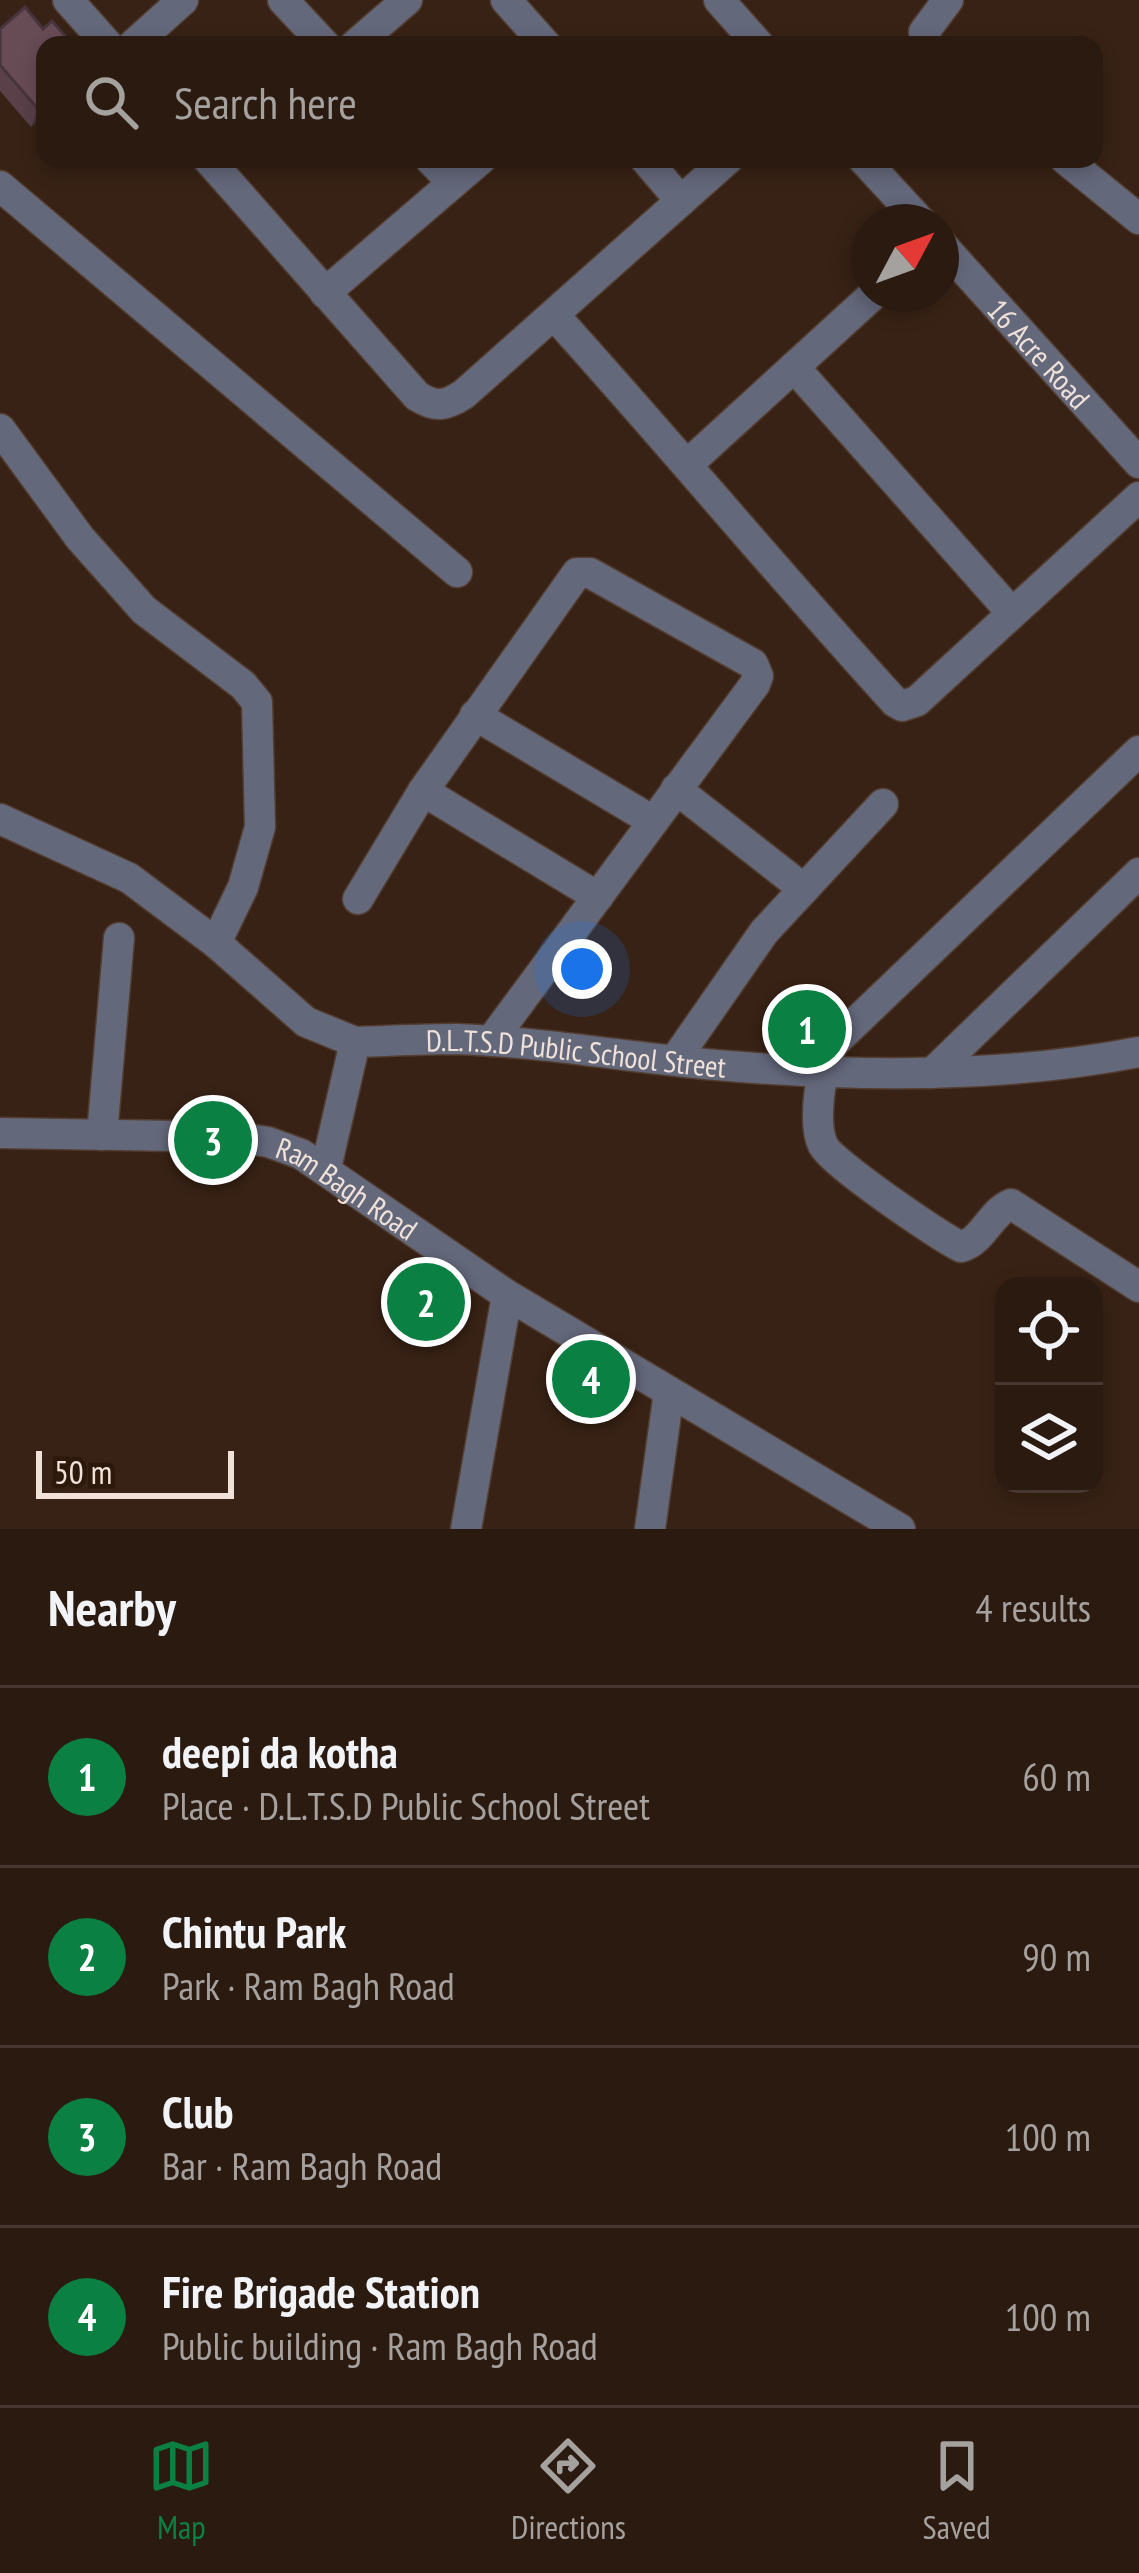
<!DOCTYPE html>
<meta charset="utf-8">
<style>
:root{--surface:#2a1a10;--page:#322319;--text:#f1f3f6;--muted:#a5a19f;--line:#463830;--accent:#0b8043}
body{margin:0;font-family:"PT Sans Narrow",sans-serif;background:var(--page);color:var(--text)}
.controls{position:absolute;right:36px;bottom:36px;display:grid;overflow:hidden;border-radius:24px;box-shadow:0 6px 18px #0003}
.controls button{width:108px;height:108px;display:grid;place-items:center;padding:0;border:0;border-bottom:3px solid var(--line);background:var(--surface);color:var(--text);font:60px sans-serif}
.compass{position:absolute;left:851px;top:204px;width:108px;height:108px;border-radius:50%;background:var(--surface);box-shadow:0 6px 18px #0003;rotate:49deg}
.scale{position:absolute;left:36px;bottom:30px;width:198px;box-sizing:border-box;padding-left:12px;border:6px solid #f1e2d9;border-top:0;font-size:33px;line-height:42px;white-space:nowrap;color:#f1e2d9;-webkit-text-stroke:9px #2d190c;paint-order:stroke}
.you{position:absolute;left:582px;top:969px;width:42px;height:42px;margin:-30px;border:9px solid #fff;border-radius:50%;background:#1a73e8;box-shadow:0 0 0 18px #1a73e833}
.badge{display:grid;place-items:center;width:78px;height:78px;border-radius:50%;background:var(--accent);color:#fff;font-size:39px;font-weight:700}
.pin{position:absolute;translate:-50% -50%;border:6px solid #fff;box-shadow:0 3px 12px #0006}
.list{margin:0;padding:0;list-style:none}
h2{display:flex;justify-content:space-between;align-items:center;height:156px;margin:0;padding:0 48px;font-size:51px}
h2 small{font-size:39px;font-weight:400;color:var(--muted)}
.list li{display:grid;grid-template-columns:78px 1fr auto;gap:36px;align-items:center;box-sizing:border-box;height:180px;padding:0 48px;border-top:3px solid var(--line)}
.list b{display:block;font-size:45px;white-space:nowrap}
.list p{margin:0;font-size:39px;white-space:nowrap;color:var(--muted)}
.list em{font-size:39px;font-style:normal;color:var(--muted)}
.icon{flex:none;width:66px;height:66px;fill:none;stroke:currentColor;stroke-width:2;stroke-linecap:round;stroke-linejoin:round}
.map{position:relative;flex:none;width:1139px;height:1529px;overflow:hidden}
.search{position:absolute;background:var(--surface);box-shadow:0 6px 18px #0003;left:36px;right:36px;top:36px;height:132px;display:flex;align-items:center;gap:30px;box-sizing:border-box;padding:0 42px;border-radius:24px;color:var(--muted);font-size:45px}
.sheet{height:876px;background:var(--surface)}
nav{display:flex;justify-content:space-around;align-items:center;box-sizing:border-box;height:168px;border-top:3px solid var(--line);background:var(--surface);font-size:33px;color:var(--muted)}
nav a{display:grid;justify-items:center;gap:6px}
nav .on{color:var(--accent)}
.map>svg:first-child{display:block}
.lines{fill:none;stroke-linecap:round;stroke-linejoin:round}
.minor-casing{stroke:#523d30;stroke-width:33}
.minor{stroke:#64687b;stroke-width:30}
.wall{fill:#594049}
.shaded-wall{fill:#48343c}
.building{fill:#674b55;stroke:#48343c;stroke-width:3}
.labels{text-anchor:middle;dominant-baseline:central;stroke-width:10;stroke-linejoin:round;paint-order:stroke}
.street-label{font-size:30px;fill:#f1e2d9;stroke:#2d190c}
</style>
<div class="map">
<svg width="1139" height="1529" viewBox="0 0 1139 1529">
<rect width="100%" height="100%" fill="#382215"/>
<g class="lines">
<g class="minor-casing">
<g id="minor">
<path d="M68 0 108 45"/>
<path d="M283 0 325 45"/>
<path d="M506 0 546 45"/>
<path d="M719 0 759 45"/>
<path d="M133 45 183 0"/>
<path d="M355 45 407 0"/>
<path d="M928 45 924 32 948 0"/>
<path d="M208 159 417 396C436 408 446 406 464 394L728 159"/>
<path d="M430 159 453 183"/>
<path d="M645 159 681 201"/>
<path d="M863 159 921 222"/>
<path d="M1065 159 1139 219"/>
<path d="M0 186 457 572"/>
<path id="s1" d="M941 244 1139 463"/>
<path d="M325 293 481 159"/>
<path d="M554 315C669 442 779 575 895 702L902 706 917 701 1139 497"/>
<path d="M794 367 1012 613"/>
<path d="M0 429 80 538 144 610 243 685 257 702 260 827 243 887 216 943 306 1022 355 1042"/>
<path d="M688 464 874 294"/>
<path d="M475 715 653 821"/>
<path d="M1139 751 834 1043C821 1063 812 1122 823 1145 831 1163 938 1235 961 1247 983 1241 990 1213 1011 1204L1139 1287"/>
<path d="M676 789 804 889"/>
<path d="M423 791 598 897"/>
<path d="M0 819 129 878 216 943"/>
<path d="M358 899 423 791 577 573H590L753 664 758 676 755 684 491 1041"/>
<path d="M675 1060 764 932 883 804"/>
<path d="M932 1073 1139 873"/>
<path id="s2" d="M0 1133 235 1137 268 1142 301 1154 507 1295 900 1529"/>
<path d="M102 1135 119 938"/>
<path id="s3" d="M326 1168 355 1042C389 1041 422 1039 456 1039 547 1042 638 1059 729 1066 863 1077 1006 1078 1139 1052"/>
<path d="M466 1529 507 1295"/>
<path d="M650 1529 669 1392"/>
</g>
</g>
<use href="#minor" class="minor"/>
</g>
<path class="wall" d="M0 29H43L45 120 42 117 31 127 0 91Z
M821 1018 812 1037 808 1038 795 1034 797 1027Z"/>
<path class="shaded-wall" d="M45 103 42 117 31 127 38 109Z"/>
<path class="building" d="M25 7 43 29 52 21 69 40 63 45H45V103L38 109 0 65V29Z
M810 1009 821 1018 815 1031 810 1032 797 1027Z"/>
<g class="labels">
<g class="street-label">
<text stroke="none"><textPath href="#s1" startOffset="147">16 Acre Road</textPath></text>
<text stroke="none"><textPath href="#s3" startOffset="351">D.L.T.S.D Public School Street</textPath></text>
<text stroke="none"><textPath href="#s2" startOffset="360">Ram Bagh Road</textPath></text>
</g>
</g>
</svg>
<div class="controls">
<button><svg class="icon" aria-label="locate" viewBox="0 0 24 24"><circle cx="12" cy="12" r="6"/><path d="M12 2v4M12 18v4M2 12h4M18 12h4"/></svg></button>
<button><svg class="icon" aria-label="layers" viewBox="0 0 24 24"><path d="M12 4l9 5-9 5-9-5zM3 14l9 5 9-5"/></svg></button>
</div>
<svg class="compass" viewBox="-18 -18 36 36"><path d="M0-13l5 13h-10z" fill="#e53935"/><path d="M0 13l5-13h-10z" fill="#a5a19f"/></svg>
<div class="scale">50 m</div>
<div class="you"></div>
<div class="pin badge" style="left:807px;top:1029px">1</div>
<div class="pin badge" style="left:426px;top:1302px">2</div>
<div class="pin badge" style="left:213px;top:1140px">3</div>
<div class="pin badge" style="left:591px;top:1379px">4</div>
<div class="search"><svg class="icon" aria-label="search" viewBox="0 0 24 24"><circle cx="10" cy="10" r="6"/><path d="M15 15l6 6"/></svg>Search here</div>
</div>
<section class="sheet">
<h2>Nearby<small>4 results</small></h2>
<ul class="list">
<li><span class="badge">1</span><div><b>deepi da kotha</b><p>Place · D.L.T.S.D Public School Street</p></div><em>60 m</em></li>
<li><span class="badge">2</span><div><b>Chintu Park</b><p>Park · Ram Bagh Road</p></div><em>90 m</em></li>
<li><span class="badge">3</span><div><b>Club</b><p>Bar · Ram Bagh Road</p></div><em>100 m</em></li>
<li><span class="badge">4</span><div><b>Fire Brigade Station</b><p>Public building · Ram Bagh Road</p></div><em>100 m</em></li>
</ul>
</section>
<nav>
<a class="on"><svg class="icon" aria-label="map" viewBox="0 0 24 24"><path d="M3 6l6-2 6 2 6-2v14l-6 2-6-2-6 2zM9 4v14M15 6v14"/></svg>Map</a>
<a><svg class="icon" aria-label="directions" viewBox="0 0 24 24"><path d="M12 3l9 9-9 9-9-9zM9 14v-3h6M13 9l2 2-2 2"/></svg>Directions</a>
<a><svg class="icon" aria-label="saved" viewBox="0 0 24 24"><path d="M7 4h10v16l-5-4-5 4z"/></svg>Saved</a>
</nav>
